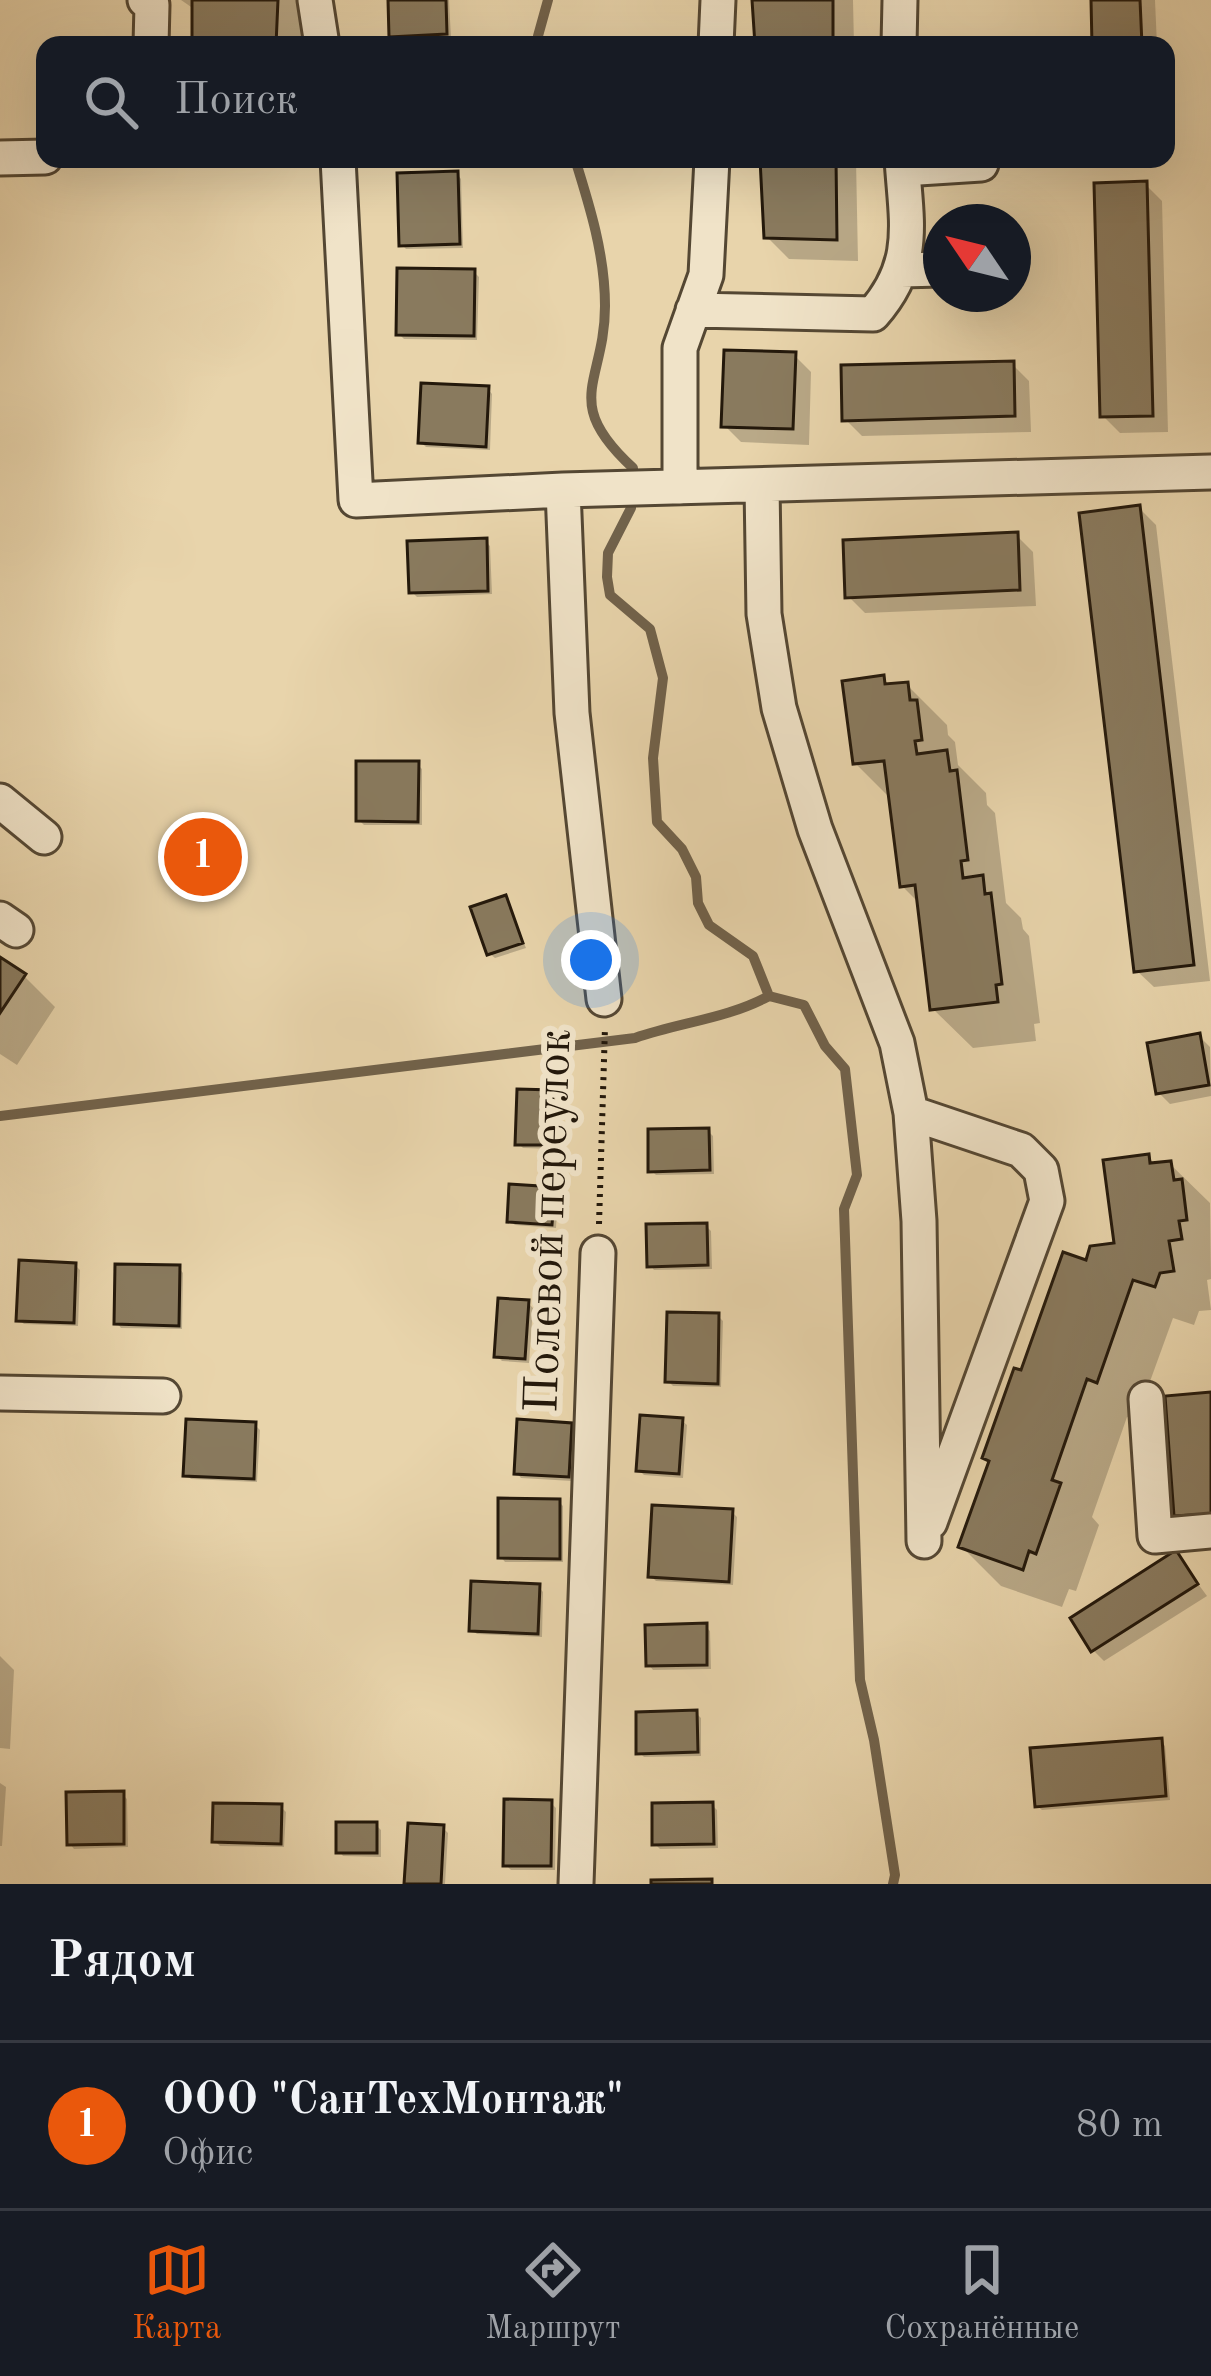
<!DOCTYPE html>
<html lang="ru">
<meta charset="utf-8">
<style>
:root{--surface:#171b24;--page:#242831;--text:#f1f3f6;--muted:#9ea1a6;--line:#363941;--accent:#ea580c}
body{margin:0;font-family:"Old Standard TT",serif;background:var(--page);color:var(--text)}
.compass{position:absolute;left:923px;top:204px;width:108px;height:108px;border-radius:50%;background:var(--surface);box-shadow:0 12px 48px #0002;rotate:305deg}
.you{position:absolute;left:591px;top:960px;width:42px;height:42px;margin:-30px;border:9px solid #fff;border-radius:50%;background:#1a73e8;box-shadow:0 0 0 18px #1a73e833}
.badge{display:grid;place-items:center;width:78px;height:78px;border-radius:50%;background:var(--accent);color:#fff;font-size:39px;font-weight:700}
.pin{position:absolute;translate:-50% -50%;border:6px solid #fff;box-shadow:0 3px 12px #0006}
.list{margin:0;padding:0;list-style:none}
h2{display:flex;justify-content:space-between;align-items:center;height:156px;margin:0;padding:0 48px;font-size:51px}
h2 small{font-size:39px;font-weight:400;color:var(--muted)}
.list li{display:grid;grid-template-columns:78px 1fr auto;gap:36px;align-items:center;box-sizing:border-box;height:168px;padding:0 48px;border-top:3px solid var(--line)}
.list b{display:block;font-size:45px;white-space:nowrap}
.list p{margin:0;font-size:39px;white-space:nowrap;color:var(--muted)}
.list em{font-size:39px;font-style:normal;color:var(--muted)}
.icon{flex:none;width:66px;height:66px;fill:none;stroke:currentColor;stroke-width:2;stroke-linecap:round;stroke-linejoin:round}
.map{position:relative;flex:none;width:1211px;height:1884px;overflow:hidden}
.search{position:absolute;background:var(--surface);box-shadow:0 12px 48px #0002;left:36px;right:36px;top:36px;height:132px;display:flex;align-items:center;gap:30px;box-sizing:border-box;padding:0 42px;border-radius:24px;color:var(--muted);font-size:45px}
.sheet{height:324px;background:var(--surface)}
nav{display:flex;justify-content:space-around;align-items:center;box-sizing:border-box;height:168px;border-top:3px solid var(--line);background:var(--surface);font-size:33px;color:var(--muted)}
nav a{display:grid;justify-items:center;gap:6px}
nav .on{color:var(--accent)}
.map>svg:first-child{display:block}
.shadow{fill:#0003}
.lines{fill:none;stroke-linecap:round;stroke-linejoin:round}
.stream{stroke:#71624b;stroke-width:10}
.building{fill:#897a5e;stroke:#23180b;stroke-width:3}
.minor-casing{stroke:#544733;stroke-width:39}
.path{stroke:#23180b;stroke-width:6;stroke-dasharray:3 6;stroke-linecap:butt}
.minor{stroke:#f0e3c8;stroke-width:33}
.labels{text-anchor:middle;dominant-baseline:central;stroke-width:12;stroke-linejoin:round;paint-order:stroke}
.street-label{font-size:48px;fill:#23180b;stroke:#f0e3c8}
</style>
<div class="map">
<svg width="1211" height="1884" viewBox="0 0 1211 1884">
<rect width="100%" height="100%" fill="#e8d4ab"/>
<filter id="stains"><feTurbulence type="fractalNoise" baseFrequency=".00167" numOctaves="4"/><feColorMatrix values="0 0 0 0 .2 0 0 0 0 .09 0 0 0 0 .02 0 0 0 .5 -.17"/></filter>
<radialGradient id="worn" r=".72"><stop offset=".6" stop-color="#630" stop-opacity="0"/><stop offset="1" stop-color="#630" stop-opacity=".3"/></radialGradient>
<path class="shadow" d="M181 0H310L307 45H195L197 11Z
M391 0H449L451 38 397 40 392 35Z
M755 0H853L854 45H758Z
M1094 0H1155L1157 45H1095Z
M763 159H856L858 261 789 259 767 237Z
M457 174 461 179 463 248 406 249 402 245Z
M1145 184 1162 201 1168 432 1120 433 1103 416Z
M474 272 479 277 477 340 404 339 399 334Z
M794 355 811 372 809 445 741 442 724 425Z
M1012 364 1029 381 1031 432 862 436 845 419Z
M488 389 492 394 490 450 426 447 421 442Z
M1139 508 1156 525 1210 981 1154 987 1137 971Z
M1016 535 1033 552 1036 606 865 613 848 596Z
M485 541 490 546 492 594 417 597 412 592Z
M883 679 891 687 907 685 947 725 948 735 955 742 958 765 986 793 987 805 995 813 1006 903 1021 918 1023 929 1029 936 1040 1023 1034 1024 1036 1041 973 1048 933 1009 920 904 902 886 892 800 855 763Z
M417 764 422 769V825H364L359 820Z
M505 898 526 948 495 958 490 954Z
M0 960 24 976 55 1007 17 1065 0 1054Z
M1199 1036 1210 1047 1211 1096 1170 1104 1159 1093Z
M552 1093 557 1098 555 1149 523 1148 518 1143Z
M708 1131 713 1136 714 1174 656 1175 651 1170Z
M1148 1157 1156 1165 1170 1164 1210 1203 1211 1279 1207 1280 1211 1310 1199 1311 1194 1325 1173 1318 1136 1420 1127 1417 1092 1517 1099 1525 1076 1591 1069 1589 1062 1607 1001 1586 961 1546 991 1463 985 1457 1023 1374 1087 1264 1117 1246Z
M553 1190 558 1195 556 1228 515 1225 510 1220Z
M706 1226 711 1231 712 1269 654 1270 650 1265Z
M75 1265 80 1270 78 1326 24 1324 19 1320Z
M179 1268 183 1273 182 1329 121 1328 117 1323Z
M528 1303 533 1308 529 1363 502 1361 497 1356Z
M718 1316 723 1321 721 1387 673 1386 668 1381Z
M682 1421 687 1425 683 1478 644 1475 639 1470Z
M255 1425 260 1430 257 1482 191 1479 186 1474Z
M571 1426 576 1431 572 1481 521 1478 517 1473Z
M559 1502 563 1506V1562H505L501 1557Z
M732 1512 737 1517 733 1585 656 1581 651 1576Z
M1176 1554 1207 1596 1104 1661 1093 1650Z
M539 1587 543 1592 542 1637 477 1634 472 1630Z
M705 1626 710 1631 711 1669 653 1670 649 1665Z
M0 1656 14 1670 10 1749 0 1748Z
M696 1713 701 1718V1756L644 1757 639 1752Z
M1161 1741 1165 1746 1170 1800 1042 1810 1037 1806Z
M0 1783 6 1787 2 1846H0Z
M122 1794 127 1799 128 1847 74 1849 70 1844Z
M551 1803 556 1808 555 1870H511L506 1865Z
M712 1805 717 1810 718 1848 660 1849 655 1844Z
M281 1807 286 1812 284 1847 220 1846 215 1841Z
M376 1825 381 1830V1857L343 1856 339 1851Z
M443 1828 448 1833 445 1884H408Z"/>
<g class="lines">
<path class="stream" d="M541 45 538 36 548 0
M575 159C590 207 605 255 605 306 605 383 560 401 633 468L631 508 608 553 607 577 610 595 650 629 663 678 653 758 657 822 682 849 696 877 698 903 709 925 753 956 769 996
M0 1116 635 1038C681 1022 726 1019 769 996L804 1005 825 1046 845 1069 857 1175 844 1209 860 1680 874 1740 895 1875 893 1884"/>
</g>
<path class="building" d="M192 0H278L276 45H192Z
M388 0H446L447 34 389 37Z
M752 0H833V45H755Z
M1091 0H1140L1142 45H1092Z
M760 159H836L837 240 764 238Z
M458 171 460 244 399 246 397 173Z
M1147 181 1153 416 1100 417 1094 183Z
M397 268 475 269 474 336 396 335Z
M724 350 796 352 793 429 721 427Z
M1014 361 1015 416 842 421 841 365Z
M421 383 489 386 486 447 418 443Z
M1140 505 1194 965 1134 972 1079 513Z
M1018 532 1020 590 845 598 843 540Z
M487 538 488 591 409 593 407 541Z
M884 675 885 684 908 682 910 700H917L922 740 915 741 917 754 947 750 950 771 957 770 968 860 961 861 963 878 983 875 985 894 991 893 1002 984 996 985 998 1002 930 1010 915 885 900 887 884 761 853 764 842 681Z
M356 761H419L418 822 356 821Z
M506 895 523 943 487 955 470 907Z
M0 957 26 974 0 1013Z
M1200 1033 1209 1085 1156 1094 1147 1043Z
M517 1089 553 1090 551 1145H515Z
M709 1128 710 1170 648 1172V1129Z
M1149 1154 1150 1163 1171 1161 1174 1180 1182 1179 1187 1220 1179 1221 1182 1239 1169 1241 1174 1271 1160 1273 1155 1287 1133 1280 1097 1383 1087 1379 1052 1480 1061 1483 1036 1554 1029 1551 1023 1570 958 1547 989 1461 982 1458 1014 1368 1021 1370 1063 1252 1086 1260 1090 1246 1114 1243 1103 1160Z
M509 1184 555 1187 552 1225 507 1222Z
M707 1223 708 1265 647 1267 646 1224Z
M19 1260 76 1263 74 1323 16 1321Z
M115 1264 180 1265 179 1326 114 1324Z
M498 1298 529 1300 525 1359 494 1357Z
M667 1312 719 1313 718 1384 665 1382Z
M1211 1392V1514L1174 1516 1165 1396Z
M640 1415 683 1418 679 1474 636 1471Z
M186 1419 256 1422 254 1479 183 1476Z
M517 1419 572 1423 569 1477 514 1474Z
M498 1498 560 1499V1559L498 1558Z
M652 1505 733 1509 729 1582 648 1577Z
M1176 1550 1198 1584 1091 1652 1070 1618Z
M471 1581 540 1584 538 1634 469 1631Z
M707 1623V1665L646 1666 645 1625Z
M697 1710 698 1752 636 1754V1712Z
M1162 1738 1166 1796 1035 1807 1030 1748Z
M124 1791V1844L67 1845 66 1792Z
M504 1799 552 1800 551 1866H503Z
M713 1802 714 1844 652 1845V1803Z
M213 1803 282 1804 281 1844 212 1842Z
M336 1822H377V1853H336Z
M408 1823 444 1825 441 1884H404Z
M712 1879V1884H651V1880Z"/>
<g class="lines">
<g class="minor-casing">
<path id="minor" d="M145 0 152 5 151 45
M315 0 322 45
M716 45 718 0
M899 45 900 0
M0 158 45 157
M338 159 356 500 563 490 1211 472
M903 169 981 164
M901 270 941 269
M693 310 873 314C918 263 906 222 902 159
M762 485 764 614 779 708 815 829 897 1043 911 1113 919 1221 924 1541
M680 487V348L706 275 712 159
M563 490 572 713 604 999
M0 801 44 837
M0 919 16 930
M911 1113 1021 1150 1041 1170 1047 1201 930 1522
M0 1393 163 1396
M1146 1399 1155 1536 1211 1531
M576 1884 598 1253"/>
</g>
<path class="path" d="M599 1224 605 1027"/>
<use href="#minor" class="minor"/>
</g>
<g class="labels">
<g class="street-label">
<text transform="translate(550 1221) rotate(-88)">Полевой переулок</text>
</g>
</g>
<rect width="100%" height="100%" filter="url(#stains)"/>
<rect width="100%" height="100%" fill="url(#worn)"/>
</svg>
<svg class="compass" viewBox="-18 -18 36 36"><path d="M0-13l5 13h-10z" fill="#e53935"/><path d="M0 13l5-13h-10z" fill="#9ea1a6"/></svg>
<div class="you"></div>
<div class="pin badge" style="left:203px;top:857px">1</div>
<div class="search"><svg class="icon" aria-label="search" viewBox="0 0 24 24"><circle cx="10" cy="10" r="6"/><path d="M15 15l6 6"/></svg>Поиск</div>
</div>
<section class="sheet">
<h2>Рядом<small></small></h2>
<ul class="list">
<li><span class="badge">1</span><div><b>ООО &quot;СанТехМонтаж&quot;</b><p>Офис</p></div><em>80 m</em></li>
</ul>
</section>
<nav>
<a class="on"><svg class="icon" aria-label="map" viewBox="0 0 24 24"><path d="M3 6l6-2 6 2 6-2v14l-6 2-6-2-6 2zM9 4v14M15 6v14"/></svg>Карта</a>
<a><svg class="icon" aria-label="directions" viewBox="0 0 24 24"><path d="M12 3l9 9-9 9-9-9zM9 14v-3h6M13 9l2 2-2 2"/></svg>Маршрут</a>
<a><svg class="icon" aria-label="saved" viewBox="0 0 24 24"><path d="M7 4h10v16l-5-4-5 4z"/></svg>Сохранённые</a>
</nav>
